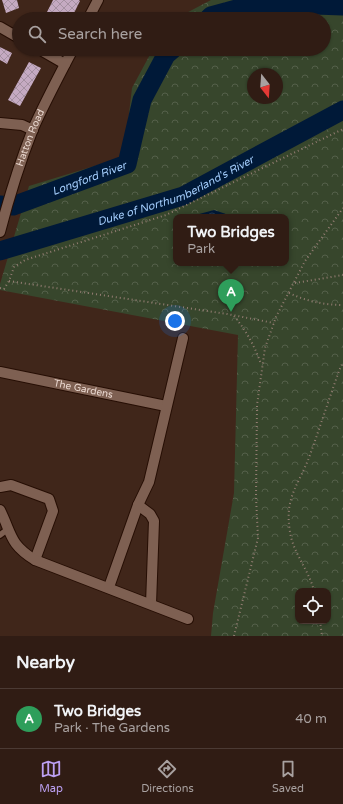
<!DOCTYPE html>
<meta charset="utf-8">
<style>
:root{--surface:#301c14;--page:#38251d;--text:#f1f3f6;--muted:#a8a1a0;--line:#4b3a34;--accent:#bca0f2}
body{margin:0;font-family:"Varela Round",sans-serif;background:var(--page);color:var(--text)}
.controls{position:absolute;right:12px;bottom:12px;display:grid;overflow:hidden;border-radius:8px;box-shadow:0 1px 3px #0004}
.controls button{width:36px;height:36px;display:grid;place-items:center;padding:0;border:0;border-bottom:1px solid var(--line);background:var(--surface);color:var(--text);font:20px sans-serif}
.compass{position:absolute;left:247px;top:68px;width:36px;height:36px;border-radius:50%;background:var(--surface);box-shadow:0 1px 3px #0004;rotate:163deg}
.you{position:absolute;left:175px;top:321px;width:14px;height:14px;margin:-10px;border:3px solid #fff;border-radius:50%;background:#1a73e8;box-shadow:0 0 0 6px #1a73e833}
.badge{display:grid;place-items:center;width:26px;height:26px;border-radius:50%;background:var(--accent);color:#fff;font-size:13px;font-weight:700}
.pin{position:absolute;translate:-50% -33px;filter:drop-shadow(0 1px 2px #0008)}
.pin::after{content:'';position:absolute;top:21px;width:14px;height:12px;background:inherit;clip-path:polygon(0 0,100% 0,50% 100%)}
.popup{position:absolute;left:173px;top:214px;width:116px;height:52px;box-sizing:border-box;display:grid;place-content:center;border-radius:8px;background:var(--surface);filter:drop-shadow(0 1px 3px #0005);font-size:13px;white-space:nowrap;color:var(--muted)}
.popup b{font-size:15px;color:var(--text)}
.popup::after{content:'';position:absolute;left:50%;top:100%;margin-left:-8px;border:8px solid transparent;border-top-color:var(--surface)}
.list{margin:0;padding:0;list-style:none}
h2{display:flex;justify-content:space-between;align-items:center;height:52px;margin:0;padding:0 16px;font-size:17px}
h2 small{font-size:13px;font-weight:400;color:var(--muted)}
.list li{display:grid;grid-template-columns:26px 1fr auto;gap:12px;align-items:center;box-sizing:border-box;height:60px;padding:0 16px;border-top:1px solid var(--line)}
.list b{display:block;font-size:15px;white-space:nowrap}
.list p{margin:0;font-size:13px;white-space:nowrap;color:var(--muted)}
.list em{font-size:13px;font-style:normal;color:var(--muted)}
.icon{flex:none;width:22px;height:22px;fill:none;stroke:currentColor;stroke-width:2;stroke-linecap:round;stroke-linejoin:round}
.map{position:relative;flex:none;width:343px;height:636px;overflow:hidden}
.search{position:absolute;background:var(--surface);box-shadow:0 1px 3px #0004;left:12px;right:12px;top:12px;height:44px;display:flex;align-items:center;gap:10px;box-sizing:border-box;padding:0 14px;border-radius:22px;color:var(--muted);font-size:15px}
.sheet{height:112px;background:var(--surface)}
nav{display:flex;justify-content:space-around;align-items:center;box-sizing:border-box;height:56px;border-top:1px solid var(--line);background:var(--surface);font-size:11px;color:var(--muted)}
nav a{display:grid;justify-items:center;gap:2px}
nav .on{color:var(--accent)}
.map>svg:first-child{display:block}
.park{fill:url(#park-crowns);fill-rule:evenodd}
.water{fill:url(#water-waves)}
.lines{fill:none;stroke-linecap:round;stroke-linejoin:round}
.river{stroke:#001938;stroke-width:19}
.building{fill:url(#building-cross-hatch)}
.service-casing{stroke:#260e04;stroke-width:8}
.minor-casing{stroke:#260e04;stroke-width:12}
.tertiary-casing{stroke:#260e04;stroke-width:12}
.path{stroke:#937d72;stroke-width:2;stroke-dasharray:1 3;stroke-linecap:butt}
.service{stroke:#7e6052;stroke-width:5.5}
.minor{stroke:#7e6052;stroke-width:10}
.tertiary{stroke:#7e6052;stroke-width:10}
.labels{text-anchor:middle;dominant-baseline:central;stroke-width:4;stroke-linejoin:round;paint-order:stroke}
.street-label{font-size:10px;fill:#ebd9d1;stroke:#40261a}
.water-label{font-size:11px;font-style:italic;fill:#a3cdfc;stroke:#40261a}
</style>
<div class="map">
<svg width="343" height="636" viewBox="0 0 343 636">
<defs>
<pattern id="park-crowns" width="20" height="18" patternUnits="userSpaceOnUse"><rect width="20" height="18" fill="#37462c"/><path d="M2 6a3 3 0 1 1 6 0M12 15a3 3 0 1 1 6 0" fill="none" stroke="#54604a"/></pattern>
<pattern id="water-waves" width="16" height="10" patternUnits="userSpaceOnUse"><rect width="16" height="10" fill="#001938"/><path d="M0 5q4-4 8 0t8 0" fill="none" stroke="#253a54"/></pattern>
<pattern id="building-cross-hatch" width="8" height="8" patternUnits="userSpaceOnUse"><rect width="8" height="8" fill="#c5aac2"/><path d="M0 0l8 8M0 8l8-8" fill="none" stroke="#a590a1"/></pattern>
</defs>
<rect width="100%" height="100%" fill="#40261a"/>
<path class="park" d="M211 0H343V636H211L213 613 234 493 238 335 0 290V284L29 186 124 157 132 88 153 49H324V19H175ZM253 74H277V98H253ZM176 217H286V263H176ZM298 591H328V621H298Z"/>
<path class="water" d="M214 210 235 217H188Z"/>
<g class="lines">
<g class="river">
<path d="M208 19 211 16 258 3 343 6"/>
<path id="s1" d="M0 205 13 206 127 164 142 100 166 55 173 49"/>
<path id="s2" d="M0 251 183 196 343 110"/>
</g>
</g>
<path class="building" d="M2 0H17L19 8 6 13Z
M53 0H79L80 1 71 19H56L46 14Z
M0 47 12 53 7 64 0 60Z
M29 62 41 68 20 106 8 100Z"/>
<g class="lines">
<g class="service-casing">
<path id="service" d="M0 535 8 529"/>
</g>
<g class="minor-casing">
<g id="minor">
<path d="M0 27 19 38"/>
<path d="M39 49 65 64"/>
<path d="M0 123 22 125 33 130"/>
<path id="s3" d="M0 372 166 406"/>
<path d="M0 487 11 485 49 499 53 511 35 560"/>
<path d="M138 505 150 514 154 521 151 604"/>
<path d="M0 510C12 534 9 544 35 560L188 619"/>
<path d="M109 587 138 505 149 482 183 338"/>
</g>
</g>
<g class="tertiary-casing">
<g id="tertiary">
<path d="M88 19 98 0"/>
<path id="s4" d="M0 232C9 197 20 162 33 129 45 102 59 76 73 49"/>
</g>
</g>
<path class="path" d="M9 281 227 314 274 323
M295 283 343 275
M0 288 4 289 9 281 14 267 25 260 166 215 343 129
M289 293C306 301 324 305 343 305
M234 316C246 330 255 347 261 364
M314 591C309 570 293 553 290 532 284 497 299 485 310 455 320 427 329 399 339 371L343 362
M320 621 322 636
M234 636 258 538 256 497 257 405 265 348 276 317 305 261 343 208"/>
<use href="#service" class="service"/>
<use href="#minor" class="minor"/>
<use href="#tertiary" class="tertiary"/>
</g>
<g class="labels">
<g class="street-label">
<text stroke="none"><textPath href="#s4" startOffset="99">Hatton Road</textPath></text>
<text stroke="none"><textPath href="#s3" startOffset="85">The Gardens</textPath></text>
</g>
<g class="water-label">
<text stroke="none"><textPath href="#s1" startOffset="94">Longford River</textPath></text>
<text stroke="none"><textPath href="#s2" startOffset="186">Duke of Northumberland's River</textPath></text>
</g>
</g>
</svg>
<div class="controls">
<button><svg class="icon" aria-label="locate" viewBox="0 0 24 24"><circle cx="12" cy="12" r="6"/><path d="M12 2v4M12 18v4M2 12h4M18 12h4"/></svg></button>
</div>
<svg class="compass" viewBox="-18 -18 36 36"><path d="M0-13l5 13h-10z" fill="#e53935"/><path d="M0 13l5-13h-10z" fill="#a8a1a0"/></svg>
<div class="you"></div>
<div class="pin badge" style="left:231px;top:312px;background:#2e9e5b">A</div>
<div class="popup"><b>Two Bridges</b>Park</div>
<div class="search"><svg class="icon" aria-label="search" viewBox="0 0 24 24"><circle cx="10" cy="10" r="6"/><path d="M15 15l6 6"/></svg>Search here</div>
</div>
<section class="sheet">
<h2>Nearby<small></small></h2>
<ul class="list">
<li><span class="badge" style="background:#2e9e5b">A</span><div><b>Two Bridges</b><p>Park · The Gardens</p></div><em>40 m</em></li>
</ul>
</section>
<nav>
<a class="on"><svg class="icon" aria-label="map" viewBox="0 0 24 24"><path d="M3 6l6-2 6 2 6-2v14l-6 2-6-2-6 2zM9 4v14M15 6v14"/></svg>Map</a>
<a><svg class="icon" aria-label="directions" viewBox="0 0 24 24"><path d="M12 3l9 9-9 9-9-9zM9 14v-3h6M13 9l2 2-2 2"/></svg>Directions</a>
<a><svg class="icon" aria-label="saved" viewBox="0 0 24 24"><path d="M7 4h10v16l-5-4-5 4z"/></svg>Saved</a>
</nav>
